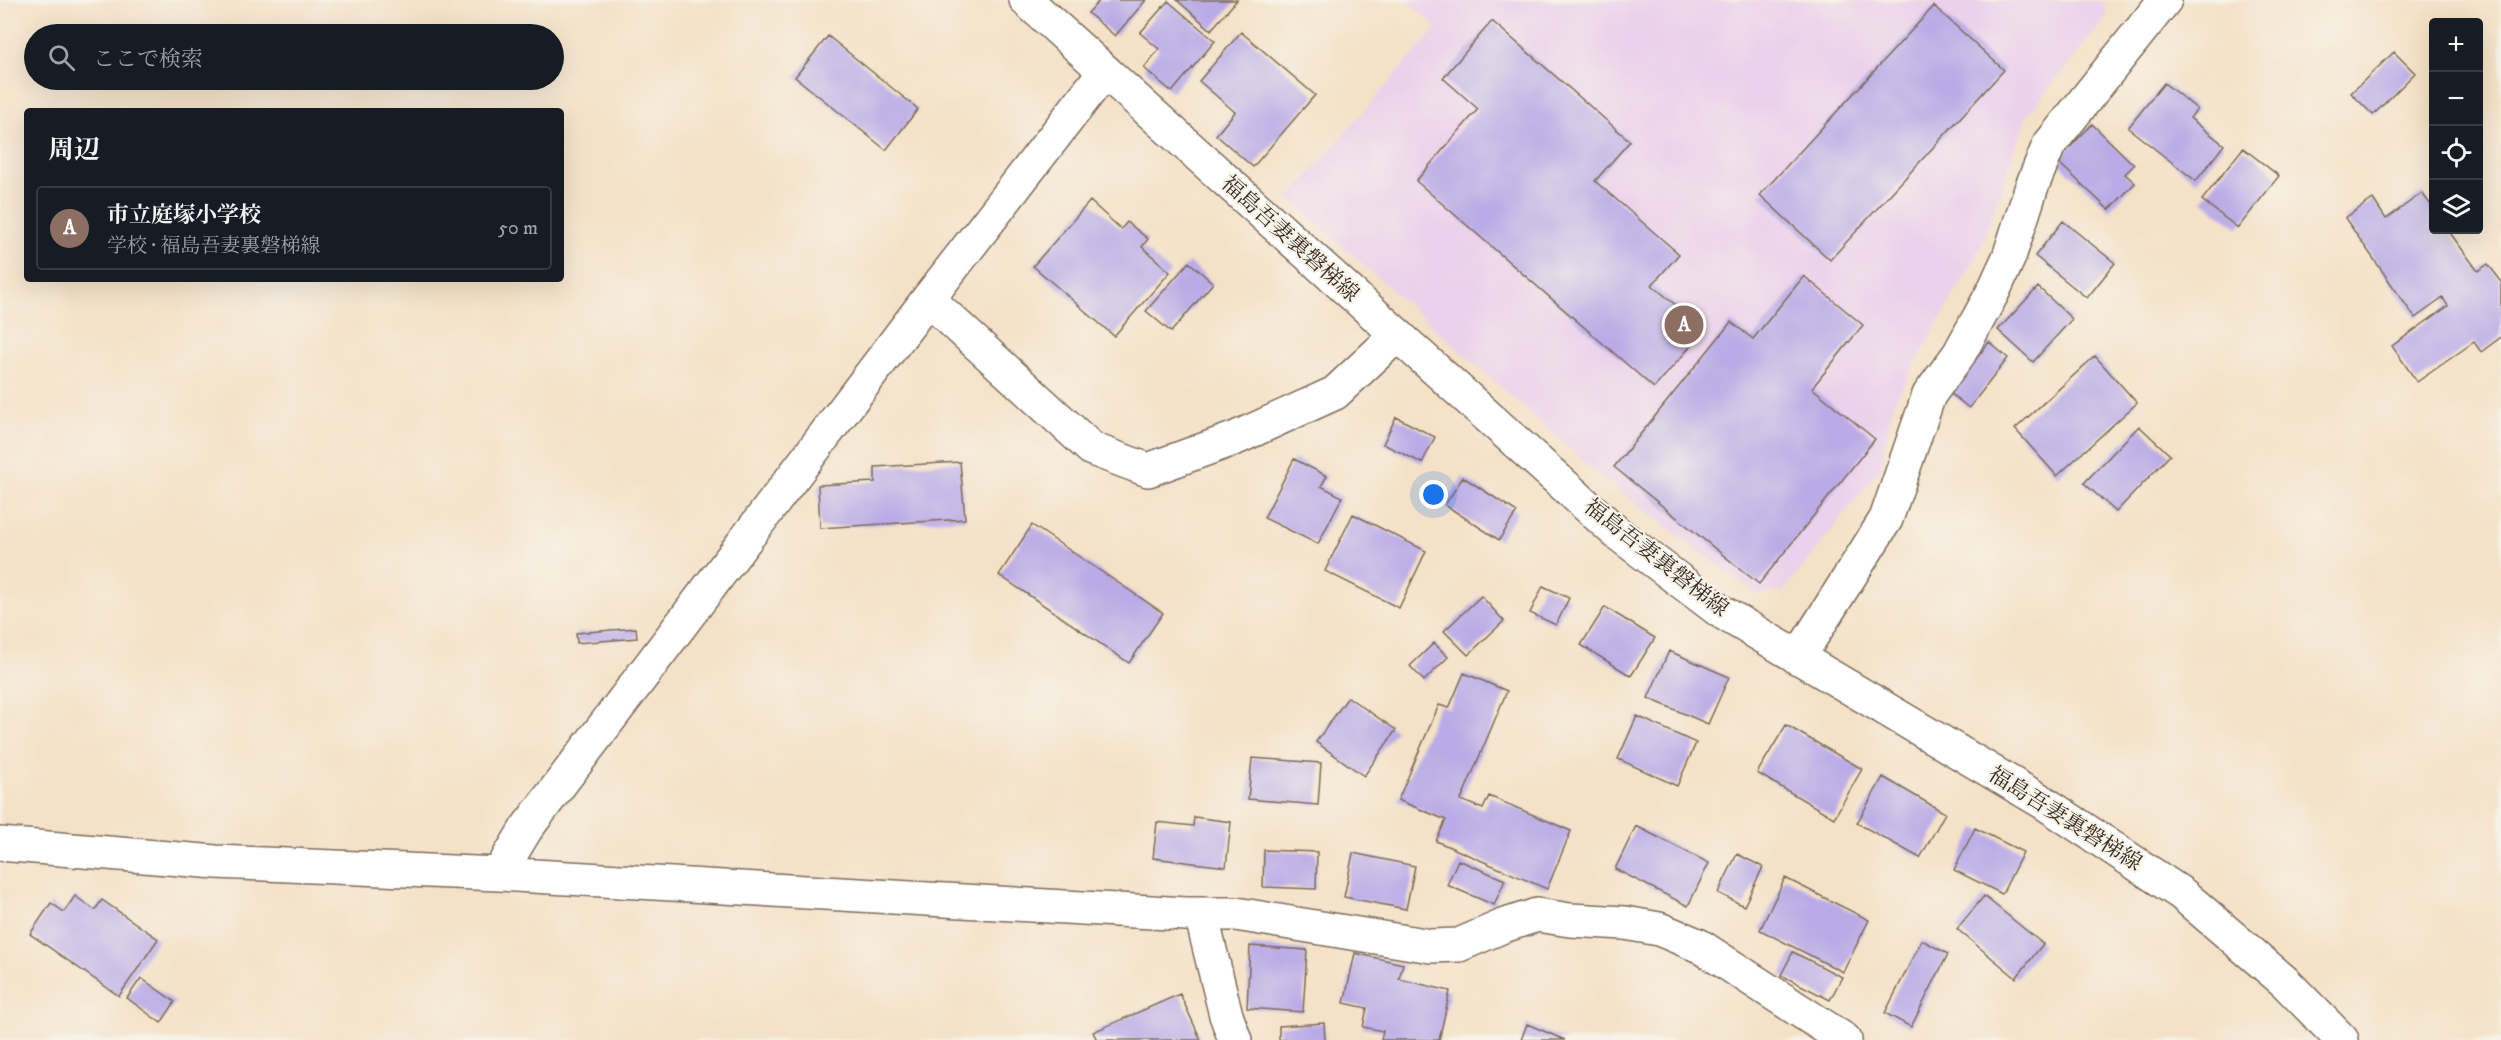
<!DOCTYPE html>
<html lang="ja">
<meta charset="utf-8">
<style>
:root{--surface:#171b24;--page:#20242c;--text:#f1f3f6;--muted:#9ea1a6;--line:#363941;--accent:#0f766e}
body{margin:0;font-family:"IM FELL DW Pica","Noto Serif JP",serif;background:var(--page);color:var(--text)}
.controls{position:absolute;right:18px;top:18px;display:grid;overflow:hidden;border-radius:6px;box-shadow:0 6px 24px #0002}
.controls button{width:54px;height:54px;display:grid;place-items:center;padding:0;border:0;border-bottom:2px solid var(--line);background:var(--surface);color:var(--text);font:30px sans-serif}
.you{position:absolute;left:1434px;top:495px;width:21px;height:21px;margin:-15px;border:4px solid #fff;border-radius:50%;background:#1a73e8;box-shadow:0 0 0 9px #1a73e833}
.badge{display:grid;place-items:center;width:39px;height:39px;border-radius:50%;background:var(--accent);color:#fff;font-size:20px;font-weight:700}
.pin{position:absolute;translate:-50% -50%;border:3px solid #fff;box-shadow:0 2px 6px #0006}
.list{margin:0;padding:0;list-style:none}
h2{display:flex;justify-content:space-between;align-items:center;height:78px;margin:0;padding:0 24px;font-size:26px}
h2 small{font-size:20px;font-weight:400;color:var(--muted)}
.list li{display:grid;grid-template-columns:39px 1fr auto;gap:18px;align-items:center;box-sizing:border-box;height:84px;margin:0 12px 12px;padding:0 12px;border:2px solid var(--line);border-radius:6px}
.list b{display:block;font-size:22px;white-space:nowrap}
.list p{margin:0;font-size:20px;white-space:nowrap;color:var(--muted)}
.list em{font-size:20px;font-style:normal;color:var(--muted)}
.icon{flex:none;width:33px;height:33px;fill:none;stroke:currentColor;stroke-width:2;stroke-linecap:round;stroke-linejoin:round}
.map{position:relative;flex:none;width:2501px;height:1040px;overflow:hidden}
.search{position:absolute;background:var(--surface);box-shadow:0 6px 24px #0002;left:24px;top:24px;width:540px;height:66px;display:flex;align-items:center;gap:15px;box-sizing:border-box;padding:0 21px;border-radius:33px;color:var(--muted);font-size:22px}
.panel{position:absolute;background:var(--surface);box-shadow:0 6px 24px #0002;left:24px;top:108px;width:540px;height:174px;border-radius:6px}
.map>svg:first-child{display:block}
.built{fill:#ebd1eb}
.building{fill:#baabe6}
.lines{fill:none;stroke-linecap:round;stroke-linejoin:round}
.minor-casing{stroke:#7c6a59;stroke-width:36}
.major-casing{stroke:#7c6a59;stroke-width:36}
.minor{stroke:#fff;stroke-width:33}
.major{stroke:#fff;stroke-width:33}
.labels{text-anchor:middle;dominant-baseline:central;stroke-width:4.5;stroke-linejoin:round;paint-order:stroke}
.street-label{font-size:22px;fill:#3b2a1e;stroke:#f7f3e8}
</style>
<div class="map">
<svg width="2501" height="1040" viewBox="0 0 2501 1040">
<rect width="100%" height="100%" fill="#f7f3e8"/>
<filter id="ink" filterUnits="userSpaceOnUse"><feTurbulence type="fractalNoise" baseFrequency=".0167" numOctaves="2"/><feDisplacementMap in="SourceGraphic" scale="12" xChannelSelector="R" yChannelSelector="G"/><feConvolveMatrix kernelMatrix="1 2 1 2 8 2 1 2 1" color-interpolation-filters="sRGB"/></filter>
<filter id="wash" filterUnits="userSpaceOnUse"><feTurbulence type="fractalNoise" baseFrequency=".008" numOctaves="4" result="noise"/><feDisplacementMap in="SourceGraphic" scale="24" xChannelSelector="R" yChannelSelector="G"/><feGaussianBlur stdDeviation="1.35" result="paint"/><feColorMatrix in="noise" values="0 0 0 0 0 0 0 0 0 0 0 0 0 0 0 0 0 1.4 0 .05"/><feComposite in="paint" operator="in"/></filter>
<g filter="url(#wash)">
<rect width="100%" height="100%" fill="#f4e1c7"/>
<path class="built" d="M1406 0 2103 1 2107 17 2026 117 1981 246 1893 404 1880 469 1783 592 1757 594 1606 481 1289 198 1437 27Z"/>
<g id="blocks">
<path class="building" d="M1100 0H1146L1115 36 1088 13Z
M1177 0H1237L1211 30Z
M1168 1 1215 41 1172 92 1144 68 1159 49 1140 33Z
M1934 6 2004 70 1830 260 1760 195Z
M1492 21 1630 141 1595 181 1679 254 1652 285 1705 330 1654 388 1416 181 1478 109 1443 78Z
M1241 32 1315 95 1253 167 1216 135 1235 112 1199 81Z
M828 36 918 109 886 150 795 77Z
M2394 52 2415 73 2373 115 2351 93Z
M2164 83 2197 109 2190 118 2224 145 2196 181 2128 128Z
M2092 124 2134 165 2125 174 2135 183 2109 210 2057 161Z
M2243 148 2279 176 2238 228 2202 200Z
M2422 193 2434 209V230H2448L2478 271 2488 264 2501 281V337L2481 352 2474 342 2417 382 2392 346 2448 306 2443 298 2415 318 2345 218 2373 199 2386 219Z
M1090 201 1121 229 1127 222 1148 239 1142 247 1170 272 1114 336 1033 266Z
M2063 221 2115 263 2087 298 2035 256Z
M1189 262 1213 283 1171 332 1146 311Z
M1804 276 1863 325 1812 388 1875 439 1759 584 1614 467 1731 322 1753 339Z
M2038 287 2072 319 2033 362 1998 330Z
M1989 342 2008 358 1969 408 1950 393Z
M2095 356 2137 403 2057 476 2015 429Z
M1396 417 1435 437 1422 463 1383 444Z
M2139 426 2170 455 2116 512 2084 483Z
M1294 459 1327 476 1321 486 1342 497 1318 544 1264 518Z
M960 462 965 519 820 528 818 485 875 482V467Z
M1463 477 1517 512 1499 540 1445 505Z
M1353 514 1426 551 1399 608 1325 571Z
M1032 525 1163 613 1129 663 999 575Z
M1543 586 1569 598 1556 625 1530 613Z
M1481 596 1504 621 1468 655 1444 631Z
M1605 607 1655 638 1631 676 1581 645Z
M636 628 637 638 577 643 576 633Z
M1434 643 1448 657 1424 681 1410 666Z
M1669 651 1729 677 1708 724 1648 698Z
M1464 673 1507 691 1461 800 1483 809 1489 796 1571 831 1547 889 1436 841 1446 820 1398 800 1439 705 1449 708Z
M1348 697 1396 730 1364 776 1316 742Z
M1637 716 1696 743 1677 786 1618 759Z
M1786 725 1862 769 1834 818 1757 773Z
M1252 758 1321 763 1318 805 1248 799Z
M1883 777 1945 813 1920 858 1857 823Z
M1194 817 1231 822 1226 867 1153 858 1157 822 1193 826Z
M1636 826 1709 863 1688 906 1615 869Z
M1975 828 2023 852 2002 894 1954 870Z
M1264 850 1317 852 1316 889 1263 887Z
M1353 853 1415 866 1406 909 1344 897Z
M1737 854 1763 867 1744 906 1718 893Z
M1458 860 1505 880 1494 905 1447 885Z
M1785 878 1869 920 1843 972 1760 930Z
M75 896 95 910 102 900 158 939 119 996 30 934 51 903 64 912Z
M1984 896 2043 944 2016 978 1957 929Z
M1922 940 1948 954 1911 1027 1885 1013Z
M1250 946 1307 950 1303 1012 1247 1008Z
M1793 952 1842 977 1830 1000 1781 975Z
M1355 953 1403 964 1399 979 1450 991 1439 1040H1381L1383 1031 1363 1027 1367 1008 1344 1003Z
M141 978 175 1002 161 1023 127 998Z
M1180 994 1201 1040H1097L1093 1032Z
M1324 1023 1325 1040H1279V1026Z
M1527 1024 1565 1040H1521Z"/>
</g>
</g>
<g filter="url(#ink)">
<use href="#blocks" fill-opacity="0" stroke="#7c6a59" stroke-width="1.5"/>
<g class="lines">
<g class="minor-casing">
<path id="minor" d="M928 299 1092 449 1148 470 1236 438 1335 393 1397 335
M1798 658 1886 519 1929 395 1959 354 1993 292 2009 257 2032 186 2049 145 2165 0
M0 844 216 862 499 874 1186 914H1236L1431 946 1459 945 1503 926 1537 915 1570 920 1625 923 1659 929 1700 946 1845 1040
M499 874 526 829 928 299 1105 71
M1201 914 1226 1015 1235 1040"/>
</g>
<g class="major-casing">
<path id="major" d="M1026 0 1617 533 1720 611 2043 802 2182 894 2285 982 2342 1040"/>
</g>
<use href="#minor" class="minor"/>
<use href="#major" class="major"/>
</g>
</g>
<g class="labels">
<g class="street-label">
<text transform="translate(1290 239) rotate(42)">福島吾妻裏磐梯線</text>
<text transform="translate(1656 558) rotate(38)">福島吾妻裏磐梯線</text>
<text transform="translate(2065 819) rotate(32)">福島吾妻裏磐梯線</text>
</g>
</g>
</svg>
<div class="controls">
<button>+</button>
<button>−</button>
<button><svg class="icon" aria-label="locate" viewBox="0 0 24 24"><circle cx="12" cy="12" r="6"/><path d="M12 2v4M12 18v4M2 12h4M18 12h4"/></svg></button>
<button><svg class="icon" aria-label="layers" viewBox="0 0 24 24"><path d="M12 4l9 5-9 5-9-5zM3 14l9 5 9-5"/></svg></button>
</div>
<div class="you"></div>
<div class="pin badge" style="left:1684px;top:325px;background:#8d6e63">A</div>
<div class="search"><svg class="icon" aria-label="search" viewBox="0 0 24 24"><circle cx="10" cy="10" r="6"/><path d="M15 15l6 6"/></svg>ここで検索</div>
<section class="panel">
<h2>周辺<small></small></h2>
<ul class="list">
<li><span class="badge" style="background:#8d6e63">A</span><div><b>市立庭塚小学校</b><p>学校 · 福島吾妻裏磐梯線</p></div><em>50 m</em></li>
</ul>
</section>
</div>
